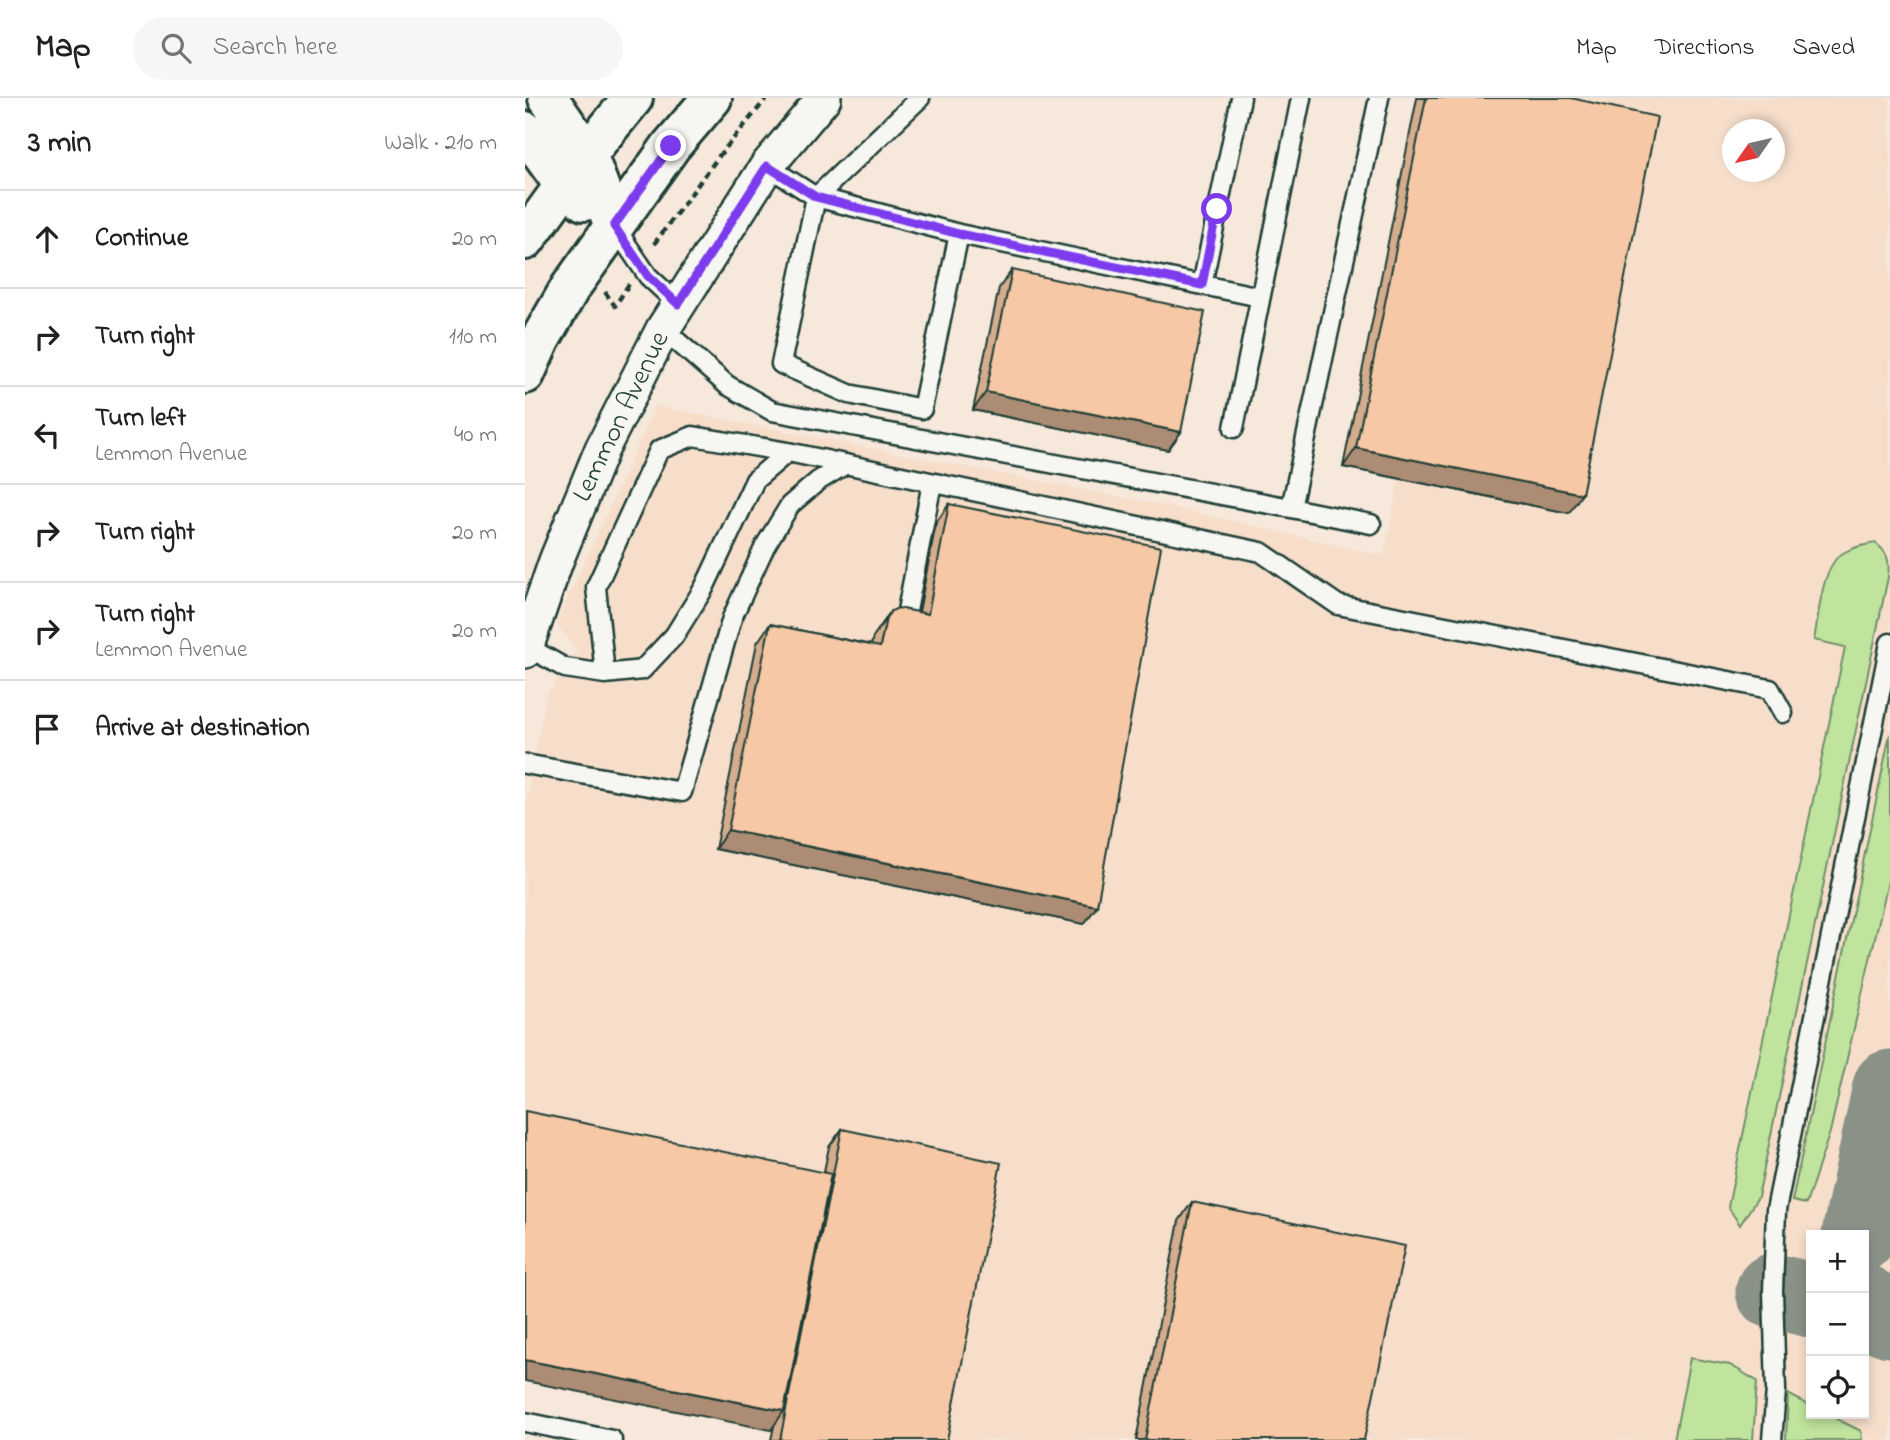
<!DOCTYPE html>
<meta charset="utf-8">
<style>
:root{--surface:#fff;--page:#f6f6f6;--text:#202124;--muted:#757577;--line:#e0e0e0}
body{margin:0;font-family:"Indie Flower",sans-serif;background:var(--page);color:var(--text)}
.controls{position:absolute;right:21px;bottom:21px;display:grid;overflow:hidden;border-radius:0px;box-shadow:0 4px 10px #0003}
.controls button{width:63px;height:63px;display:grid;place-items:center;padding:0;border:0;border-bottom:2px solid var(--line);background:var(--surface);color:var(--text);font:35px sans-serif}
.compass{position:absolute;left:1197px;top:21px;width:63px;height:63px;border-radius:50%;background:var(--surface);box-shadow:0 4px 10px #0003;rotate:236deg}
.stop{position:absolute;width:21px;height:21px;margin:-16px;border:5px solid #7c3aed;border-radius:50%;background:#fff}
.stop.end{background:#7c3aed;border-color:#fff;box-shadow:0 2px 7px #0008}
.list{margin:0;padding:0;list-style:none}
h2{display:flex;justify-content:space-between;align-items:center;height:91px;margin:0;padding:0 28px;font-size:30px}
h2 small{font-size:23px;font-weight:400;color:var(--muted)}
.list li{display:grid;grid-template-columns:46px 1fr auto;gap:21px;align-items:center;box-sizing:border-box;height:98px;padding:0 28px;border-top:2px solid var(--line)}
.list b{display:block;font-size:26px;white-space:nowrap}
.list p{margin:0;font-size:23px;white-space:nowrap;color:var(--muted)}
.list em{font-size:23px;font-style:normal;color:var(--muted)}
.icon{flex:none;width:38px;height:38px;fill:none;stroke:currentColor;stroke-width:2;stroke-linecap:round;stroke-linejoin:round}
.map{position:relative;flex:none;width:1365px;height:1342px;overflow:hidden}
header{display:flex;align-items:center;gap:42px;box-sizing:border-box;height:98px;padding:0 35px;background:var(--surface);border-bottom:2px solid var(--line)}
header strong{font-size:33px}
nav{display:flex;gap:38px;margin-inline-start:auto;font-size:24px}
.search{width:490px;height:63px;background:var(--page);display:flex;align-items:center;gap:18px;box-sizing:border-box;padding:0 24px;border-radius:38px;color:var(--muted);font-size:26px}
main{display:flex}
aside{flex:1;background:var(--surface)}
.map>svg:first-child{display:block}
.built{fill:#f6decb;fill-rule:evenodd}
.green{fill:#c0e49e;stroke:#709069;stroke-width:2}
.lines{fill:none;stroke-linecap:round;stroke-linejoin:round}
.taxiway{stroke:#8a9288;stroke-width:75}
.lane-casing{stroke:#1f3d34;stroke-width:23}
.street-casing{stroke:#1f3d34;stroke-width:38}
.secondary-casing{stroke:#1f3d34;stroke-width:44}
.path{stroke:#1f3d34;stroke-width:4.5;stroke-dasharray:7 5;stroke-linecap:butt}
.lane{stroke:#f6f6f2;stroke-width:18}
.street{stroke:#f6f6f2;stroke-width:33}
.secondary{stroke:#f6f6f2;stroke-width:38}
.wall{fill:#d4ac8e;stroke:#1f3d34;stroke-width:2}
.shaded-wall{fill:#ac8c74;stroke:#1f3d34;stroke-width:2}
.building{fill:#f6c8a5;stroke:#1f3d34;stroke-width:2}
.route{stroke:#7c3aed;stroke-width:9}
.labels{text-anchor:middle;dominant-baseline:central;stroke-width:5;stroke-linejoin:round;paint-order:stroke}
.street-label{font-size:28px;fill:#1f3d34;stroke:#f6f6f2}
</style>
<header>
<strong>Map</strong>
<div class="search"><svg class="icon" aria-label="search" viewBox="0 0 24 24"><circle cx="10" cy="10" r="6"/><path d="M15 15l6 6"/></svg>Search here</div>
<nav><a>Map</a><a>Directions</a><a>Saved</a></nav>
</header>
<main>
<aside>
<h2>3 min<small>Walk · 210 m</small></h2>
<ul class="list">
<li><svg class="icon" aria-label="ahead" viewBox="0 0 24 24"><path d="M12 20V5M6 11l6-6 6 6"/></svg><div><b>Continue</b></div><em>20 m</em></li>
<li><svg class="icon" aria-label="right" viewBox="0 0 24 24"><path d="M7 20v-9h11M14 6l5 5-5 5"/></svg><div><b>Turn right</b></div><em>110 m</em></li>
<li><svg class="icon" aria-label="left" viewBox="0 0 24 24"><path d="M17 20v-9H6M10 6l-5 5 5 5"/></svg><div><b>Turn left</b><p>Lemmon Avenue</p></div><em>40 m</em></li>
<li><svg class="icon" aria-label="right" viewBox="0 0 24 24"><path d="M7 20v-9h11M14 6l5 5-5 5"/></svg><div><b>Turn right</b></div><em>20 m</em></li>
<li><svg class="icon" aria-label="right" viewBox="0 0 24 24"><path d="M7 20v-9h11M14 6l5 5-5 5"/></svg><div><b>Turn right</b><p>Lemmon Avenue</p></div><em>20 m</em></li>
<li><svg class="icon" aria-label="arrive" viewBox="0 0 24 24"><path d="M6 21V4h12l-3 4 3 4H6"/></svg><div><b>Arrive at destination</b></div></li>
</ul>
</aside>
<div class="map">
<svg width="1365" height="1342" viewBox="0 0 1365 1342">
<rect width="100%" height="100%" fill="#f6e8db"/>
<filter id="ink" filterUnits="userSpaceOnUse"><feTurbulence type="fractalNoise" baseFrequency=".0143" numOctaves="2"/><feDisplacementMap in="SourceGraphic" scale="14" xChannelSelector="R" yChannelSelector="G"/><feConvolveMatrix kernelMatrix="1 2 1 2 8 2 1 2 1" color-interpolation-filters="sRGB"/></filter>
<g filter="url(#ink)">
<path class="built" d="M892 0H1365V1342H245L246 1334 0 1284V709L21 598 52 552 31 526 131 308 647 409 859 458 874 382 818 369ZM1208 32H1250V74H1208ZM1286 1137H1339V1316H1286Z"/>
<path class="green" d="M1350 445C1363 454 1365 463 1363 479L1233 1099 1215 1127 1203 1109 1320 549 1289 542C1294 518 1296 468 1318 455 1328 449 1339 447 1350 445Z
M1365 636V775L1305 1034 1281 1106 1267 1103Z
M1165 1260 1205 1267 1232 1283 1228 1342H1149Z
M1263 1296 1286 1308V1316H1302L1336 1333 1337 1342H1261Z"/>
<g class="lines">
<path class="taxiway" d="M1334 1137 1365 989
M1248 1193 1286 1202
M1339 1204 1352 1217 1365 1222"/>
<g class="lane-casing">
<path id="lane" d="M395 0 291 99 256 266 324 296 397 311 434 136
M242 68 291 99 434 136 735 199
M89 128 123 178 153 206
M677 187 716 0
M138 231 202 287 247 313 766 410 854 0
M709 330 776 0
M766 410 846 426
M381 518 407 385
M1 548 40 570 80 576 117 572 149 538 179 490 230 382 263 354 736 454 813 507 1245 591 1258 615
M80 576 71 489 134 352 168 338 263 354
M0 666 157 694 207 520 240 448 265 407 293 383 321 366
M0 1324 87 1342
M1247 1342 1251 1292 1248 1193 1251 1112 1365 545"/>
</g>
<g class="street-casing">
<path id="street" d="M0 553 31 463 77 351 138 231 242 68 299 0"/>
</g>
<g class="secondary-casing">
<path id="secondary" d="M23 0 62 56 89 128
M0 33 39 87 59 103
M0 142 62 56 108 0
M0 276 15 242 45 190 146 48 187 0"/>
</g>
<path class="path" d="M129 146 194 58 242 0
M80 194 90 208 104 186"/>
<use href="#lane" class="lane"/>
<use href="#street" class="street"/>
<use href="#secondary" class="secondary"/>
</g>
<path class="wall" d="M892 0H1046L1044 415 818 369Z
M487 172 656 334 643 352 448 312 474 190Z
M424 406 572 808 559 826 190 751 232 545 245 526 346 547 348 539 366 513 394 514 411 425Z
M317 1031 422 1342H246L249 1328 246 1332 304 1049Z
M667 1104 839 1342H611L654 1123Z"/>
<path class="shaded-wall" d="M461 294 656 334 643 352 448 312Z
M831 350 1057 396 1044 415 818 369Z
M203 732 572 808 559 826 190 751Z
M0 1262 259 1313 246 1332 0 1283Z"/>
<path class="building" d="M901 0H1046L1132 19 1057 396 831 350Z
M487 172 680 214 656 334 461 294Z
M424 406 636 449 572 808 203 732 245 526 355 549 361 520 366 513 373 510 403 516Z
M0 1013 306 1076 259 1313 0 1262Z
M317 1031 476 1065 422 1342H255Z
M667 1104 880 1148 839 1342H620Z"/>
</g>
<g class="lines" filter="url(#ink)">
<path class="route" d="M146 48 89 128 123 178 153 206 242 68 291 99 434 136 677 187 692 111"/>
</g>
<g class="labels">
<g class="street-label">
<text transform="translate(97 319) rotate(-64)">Lemmon Avenue</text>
</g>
</g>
</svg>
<div class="controls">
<button>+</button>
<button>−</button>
<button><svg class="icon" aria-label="locate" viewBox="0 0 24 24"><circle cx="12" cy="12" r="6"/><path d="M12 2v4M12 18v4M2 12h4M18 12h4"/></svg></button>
</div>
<svg class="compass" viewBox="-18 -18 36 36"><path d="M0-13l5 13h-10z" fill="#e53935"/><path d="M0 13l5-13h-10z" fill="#757577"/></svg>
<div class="stop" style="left:692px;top:111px"></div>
<div class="stop end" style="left:146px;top:48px"></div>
</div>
</main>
